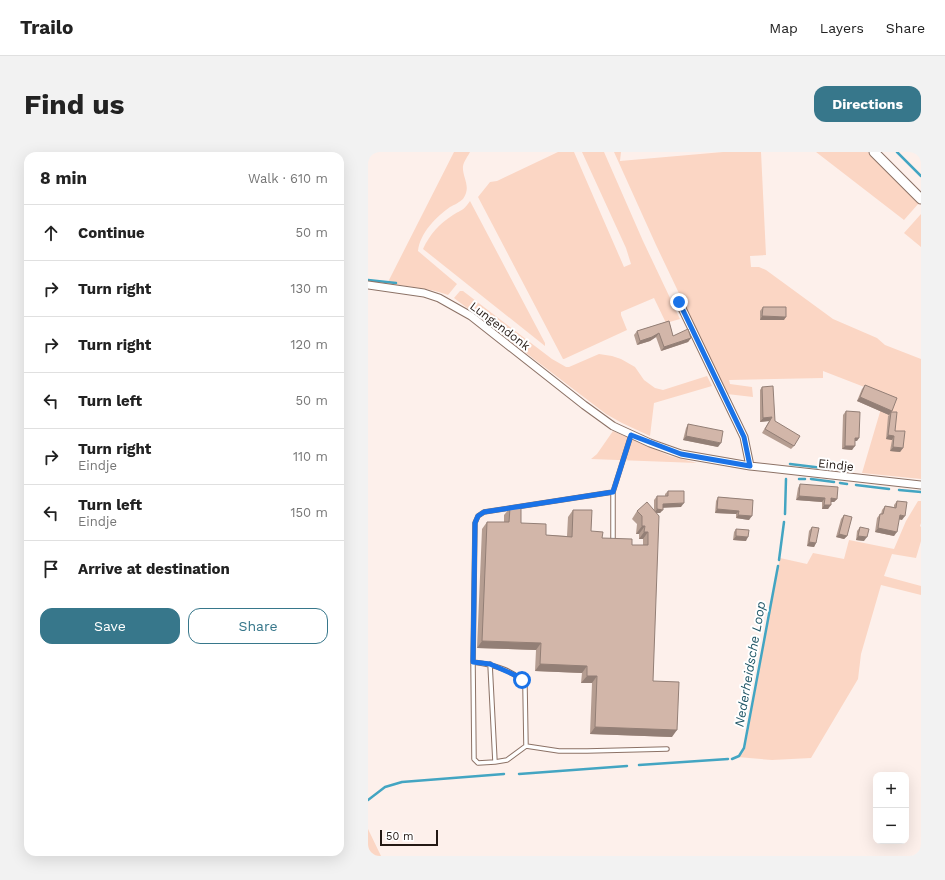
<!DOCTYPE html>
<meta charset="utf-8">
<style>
:root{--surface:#fff;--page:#f2f2f2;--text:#222;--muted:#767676;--line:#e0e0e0;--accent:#37778b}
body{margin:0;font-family:"Work Sans",sans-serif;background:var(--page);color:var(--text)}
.controls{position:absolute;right:12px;bottom:12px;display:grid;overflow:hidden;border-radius:8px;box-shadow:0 4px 16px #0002}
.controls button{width:36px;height:36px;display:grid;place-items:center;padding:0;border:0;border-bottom:1px solid var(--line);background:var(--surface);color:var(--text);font:20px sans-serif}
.scale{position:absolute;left:12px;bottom:10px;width:58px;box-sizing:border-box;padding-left:4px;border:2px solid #231914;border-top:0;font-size:11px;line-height:14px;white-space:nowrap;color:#231914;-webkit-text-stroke:3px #fff;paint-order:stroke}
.stop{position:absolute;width:12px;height:12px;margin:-9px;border:3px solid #1a73e8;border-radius:50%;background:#fff}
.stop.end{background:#1a73e8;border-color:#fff;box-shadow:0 1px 4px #0008}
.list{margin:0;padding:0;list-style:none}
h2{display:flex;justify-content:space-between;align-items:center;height:52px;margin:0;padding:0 16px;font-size:17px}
h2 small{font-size:13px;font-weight:400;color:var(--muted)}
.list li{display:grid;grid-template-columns:26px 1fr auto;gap:12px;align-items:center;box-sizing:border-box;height:56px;padding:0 16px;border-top:1px solid var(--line)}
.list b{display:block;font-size:15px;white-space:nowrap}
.list p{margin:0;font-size:13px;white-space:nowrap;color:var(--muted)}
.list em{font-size:13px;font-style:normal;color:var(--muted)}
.actions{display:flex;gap:8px;padding:12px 16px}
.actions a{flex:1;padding:9px 0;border:1px solid var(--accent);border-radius:12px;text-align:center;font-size:14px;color:var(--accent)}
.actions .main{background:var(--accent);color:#fff}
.icon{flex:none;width:22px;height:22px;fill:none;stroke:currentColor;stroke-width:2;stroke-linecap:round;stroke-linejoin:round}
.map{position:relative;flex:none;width:553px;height:704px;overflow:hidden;border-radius:12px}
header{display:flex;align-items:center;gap:24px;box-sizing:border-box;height:56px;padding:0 20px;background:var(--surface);border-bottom:1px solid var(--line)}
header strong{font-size:19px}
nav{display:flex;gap:22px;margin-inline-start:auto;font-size:14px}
.intro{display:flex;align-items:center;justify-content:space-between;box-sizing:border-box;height:96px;padding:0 24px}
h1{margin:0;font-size:28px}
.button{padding:10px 18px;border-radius:12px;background:var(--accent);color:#fff;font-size:14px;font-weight:700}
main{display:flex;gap:24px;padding:0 24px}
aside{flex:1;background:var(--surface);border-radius:12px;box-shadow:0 4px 16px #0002}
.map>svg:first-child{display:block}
.green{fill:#fbd6c4}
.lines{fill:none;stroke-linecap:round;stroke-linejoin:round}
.stream{stroke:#43a5c2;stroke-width:2.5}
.service-casing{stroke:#8c7266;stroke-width:5.5}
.minor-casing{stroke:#8c7266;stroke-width:9}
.tertiary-casing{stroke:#8c7266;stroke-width:11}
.service{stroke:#fff;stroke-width:3.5}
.minor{stroke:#fff;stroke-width:7}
.tertiary{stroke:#fff;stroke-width:9}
.wall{fill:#b59d91}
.shaded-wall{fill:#937f76}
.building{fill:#d2b6a9;stroke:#937f76}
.route{stroke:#1a73e8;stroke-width:5}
.labels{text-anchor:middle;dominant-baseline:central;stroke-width:4;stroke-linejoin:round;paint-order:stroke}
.street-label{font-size:12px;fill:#231914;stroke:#fff}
.water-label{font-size:13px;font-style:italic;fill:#215767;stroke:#fff}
</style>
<header>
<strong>Trailo</strong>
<nav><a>Map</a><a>Layers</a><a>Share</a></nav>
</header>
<div class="intro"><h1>Find us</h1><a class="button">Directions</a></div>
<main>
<aside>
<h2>8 min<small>Walk · 610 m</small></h2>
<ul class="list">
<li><svg class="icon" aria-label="ahead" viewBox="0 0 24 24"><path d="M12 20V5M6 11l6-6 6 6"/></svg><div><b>Continue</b></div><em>50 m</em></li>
<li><svg class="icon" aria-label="right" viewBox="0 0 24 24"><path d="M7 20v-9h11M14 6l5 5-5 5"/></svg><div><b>Turn right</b></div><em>130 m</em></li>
<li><svg class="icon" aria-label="right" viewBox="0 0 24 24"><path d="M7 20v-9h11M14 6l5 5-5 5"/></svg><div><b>Turn right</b></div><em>120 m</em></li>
<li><svg class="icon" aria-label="left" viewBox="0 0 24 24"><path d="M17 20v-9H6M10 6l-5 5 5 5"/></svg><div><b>Turn left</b></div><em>50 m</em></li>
<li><svg class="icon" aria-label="right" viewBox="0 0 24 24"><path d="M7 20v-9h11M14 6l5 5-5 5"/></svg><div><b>Turn right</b><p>Eindje</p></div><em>110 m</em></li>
<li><svg class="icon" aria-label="left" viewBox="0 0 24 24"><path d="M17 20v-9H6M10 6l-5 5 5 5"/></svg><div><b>Turn left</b><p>Eindje</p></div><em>150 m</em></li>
<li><svg class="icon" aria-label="arrive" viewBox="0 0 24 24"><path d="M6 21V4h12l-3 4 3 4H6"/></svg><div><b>Arrive at destination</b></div></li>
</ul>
<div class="actions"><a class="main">Save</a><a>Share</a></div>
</aside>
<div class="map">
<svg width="553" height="704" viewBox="0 0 553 704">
<rect width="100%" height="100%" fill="#fdf0eb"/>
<path class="green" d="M86 0H102C100 4 96 9 95 14 94 26 104 34 95 47 92 50 86 53 82 55 68 65 52 81 50 99L89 132 80 143C60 136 39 134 19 132Z
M190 0H206L256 115 263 112 258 96 214 0H236L275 89 312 167 298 171 286 146 253 160V163L259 178 196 207H195L110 45 122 30 129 29Z
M246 0H253L252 9 355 0H393L398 103 382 104 383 115H391L398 118 465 167 509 186 517 193 553 207V327L494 321 517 243 455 219V226L361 228 362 232 384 235 385 245 359 242 288 93Z
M448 0H500L551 51 536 68Z
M102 49 177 191V194L55 97C62 82 71 72 85 63 95 57 95 59 102 49Z
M553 62V95L536 81Z
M92 139H95L184 207 198 215H201L231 202 244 204 253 207 267 215 276 228 287 236 295 238 339 224 344 234 286 251 282 284 254 271 238 262 86 146Z
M245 279 302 304 329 311 223 307 229 302Z
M550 349H553V371L552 374 553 375V389L548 406 524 402 516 424 553 434V443L513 433 493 502 490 527 443 606 404 608 369 605 374 602 377 597 412 406 439 412 445 401 476 407 481 388 526 397 538 369Z
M0 677 13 704H0Z"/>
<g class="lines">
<path class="stream" d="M529 0 553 24
M0 128 28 131
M422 312 463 317
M431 327H437
M443 327 466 330
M472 331 479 332
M488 333 521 337
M531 338 553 340
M417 362 418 327
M411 408 416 370
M364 607 371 604 376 596 410 414
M271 613 360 607
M151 622 259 614
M0 648 17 635 34 630 136 622"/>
<g class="service-casing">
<path id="service" d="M245 386V340L263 283
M105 510C122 512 150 518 157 535L158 594 191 599H219L299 597
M122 512 127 610 110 611 106 607 105 510 107 371 110 364 116 360 245 340
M127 610 139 608 158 594"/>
</g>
<g class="minor-casing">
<path id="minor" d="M0 133 56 141 71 146 103 164 216 253 245 274 282 291 313 302 382 314 553 333
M311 150 376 285 382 314"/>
</g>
<g class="tertiary-casing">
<path id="tertiary" d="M506 0 553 47"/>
</g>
<use href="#service" class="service"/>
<use href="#minor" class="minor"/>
<use href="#tertiary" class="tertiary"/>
</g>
<path class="wall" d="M395 155 416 168H392V159Z
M301 169 305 184 323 186 320 190 293 199 288 185 282 189 269 193 266 183 269 179Z
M497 233 524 259 523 260 527 279 535 296 532 300 522 299 524 288 518 287 520 264 521 263 489 249 494 237Z
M394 235 407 269 426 294 423 297 394 281 401 269 392 270V238Z
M478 259 489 289H487L484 298 474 297 475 263Z
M320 272 350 295 315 288 318 276Z
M432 332 469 347 466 350H463L460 357H454V350L428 348 430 336Z
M300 339 313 355H295L292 361H289L285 529 304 585 222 582 224 531H213L214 521 167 519 168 498 109 496 114 377 119 370H136V363L142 356 153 371 178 383 199 384 200 365 205 358 223 379 234 386 264 393H275V387H271V382H268L269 372 264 367 269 359 286 358V348L289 344H297V342Z
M350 345 385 348 381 368 368 366V362L347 361 348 349Z
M529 349 534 368 531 367 526 384 507 380 509 366 512 362H513L514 358 517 354 526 355V353Z
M476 363 479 384 476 387 468 385 473 367Z
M444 375 448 391 446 395 439 394 441 379Z
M492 375 496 389 488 388 489 379Z
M368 377 378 389 365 388 366 380Z"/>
<path class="shaded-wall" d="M394 164 418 165 416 168H392Z
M291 181 288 185 282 189 269 193 272 189Z
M323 186 320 190 293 199 296 195Z
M492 245 524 259 521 263 489 249Z
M404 265 401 269 392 270 395 266Z
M520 283 526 284 524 288 518 287Z
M318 284 353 291 350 295 315 288Z
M487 286H491L489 289H485Z
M477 294H487L484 298 474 297Z
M525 295 535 296 532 300 522 299Z
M431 344 457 346 454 350 428 348Z
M463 346 469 347 466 350H461Z
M316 351 313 355 293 356 295 352Z
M456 353H463L460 357H454Z
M289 357 295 358 292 361H286Z
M349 357 371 359 368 362 347 361Z
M370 363 384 364 381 368 368 366Z
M532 363 537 364 534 368 530 367Z
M274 374H277L271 382H268Z
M510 376 529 380 526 384 507 380Z
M276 380H280L275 387H271Z
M471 382 479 384 476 387 468 385Z
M368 384 380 385 378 389 365 388Z
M490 384 499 385 496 389 488 388Z
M441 390 448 391 446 395 439 394Z
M114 489 173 491 168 498 109 496Z
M172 512 219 514 214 521 167 519Z
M219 524H229L224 531H213Z
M227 575 309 578 304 585 222 582Z"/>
<path class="building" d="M395 155H418V165L394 164Z
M301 169 305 184 320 177 323 186 296 195 291 181 284 185 272 189 269 179Z
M497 233 529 246 524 259 492 245Z
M405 234 407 269 432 284 426 294 397 277 404 265 395 266 394 235Z
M478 259 492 260 491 286H487V294H477Z
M523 260H529L527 279H537L535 296 525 295 526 284 520 283Z
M320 272 355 279 353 291 318 284Z
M432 332 470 335 469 347 463 346V353H456L457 346 431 344Z
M300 339H316V351L295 352V358L289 357V344H300Z
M350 345 385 348 384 364 370 363 371 359 349 357Z
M529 349 539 350 537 364 532 363 529 380 510 376 512 362H515L517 354 528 356Z
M279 350 291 364 285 529 311 530 309 578 227 575 229 524H219V514L172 512 173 491 114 489 119 370H141L142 356H153V371L178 372V383L204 385 205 358H224L223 379 235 380 234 386 264 387V393H280V380H276L277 374H274V364L269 359Z
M476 363 484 365 479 384 471 382Z
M444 375 451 376 448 391 441 390Z
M492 375 501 377 499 385 490 384Z
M368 377 381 378 380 385 368 384Z"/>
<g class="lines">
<path class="route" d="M154 528 149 524 122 512 105 510 107 371 110 364 116 360 245 340 263 283 313 302 382 314 376 285 311 150"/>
</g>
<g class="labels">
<g class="street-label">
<text transform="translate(132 174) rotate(37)">Lungendonk</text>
<text transform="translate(468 313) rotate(6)">Eindje</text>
</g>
<g class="water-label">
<text transform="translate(382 512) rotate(-80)">Nederheidsche Loop</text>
</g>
</g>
</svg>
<div class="controls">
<button>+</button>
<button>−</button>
</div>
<div class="scale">50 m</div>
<div class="stop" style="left:154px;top:528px"></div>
<div class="stop end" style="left:311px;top:150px"></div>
</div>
</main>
